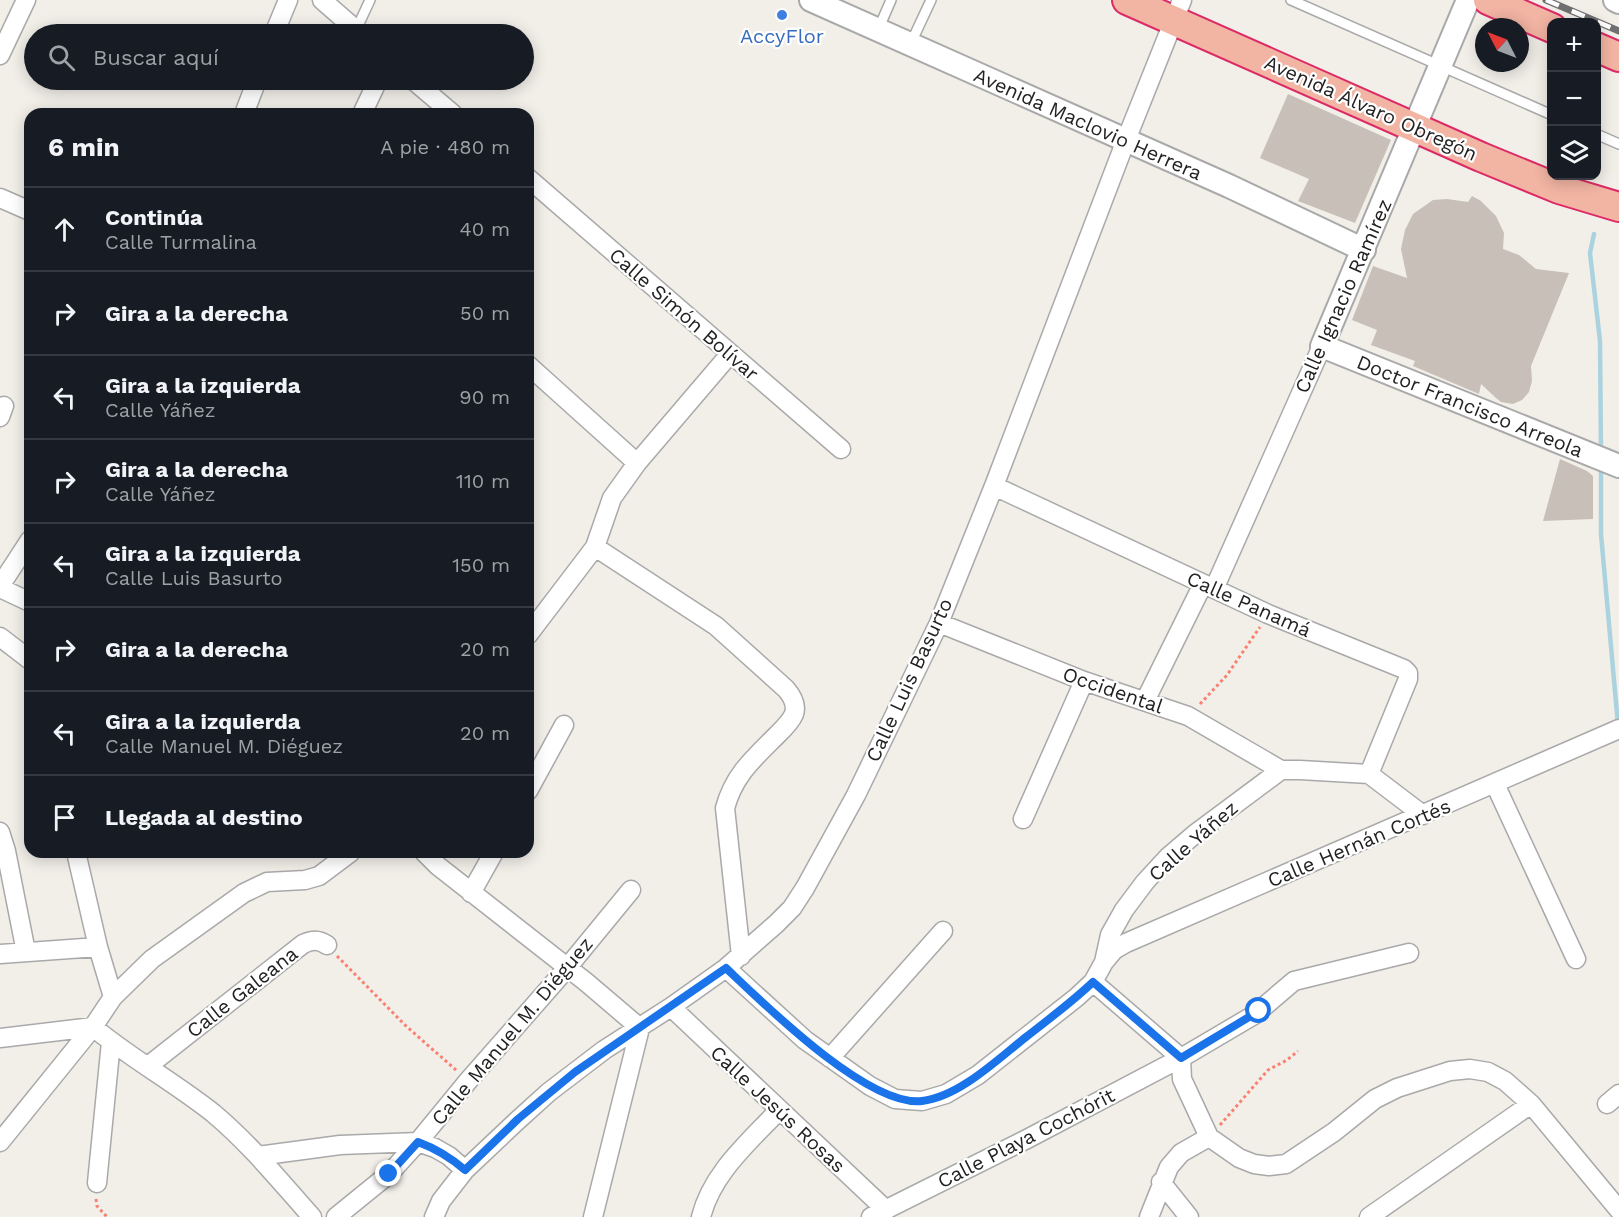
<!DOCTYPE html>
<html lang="es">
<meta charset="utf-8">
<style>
:root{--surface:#171b24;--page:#20242c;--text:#f1f3f6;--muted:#9ea1a6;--line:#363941}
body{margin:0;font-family:"Work Sans",sans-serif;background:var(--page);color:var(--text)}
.controls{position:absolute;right:18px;top:18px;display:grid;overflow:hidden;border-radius:12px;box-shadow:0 3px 15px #0003}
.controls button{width:54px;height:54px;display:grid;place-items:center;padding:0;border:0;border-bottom:2px solid var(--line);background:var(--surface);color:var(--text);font:30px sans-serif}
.compass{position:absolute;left:1475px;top:18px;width:54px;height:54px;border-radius:50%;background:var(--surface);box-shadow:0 3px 15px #0003;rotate:312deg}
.stop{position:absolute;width:18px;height:18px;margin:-14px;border:4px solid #1a73e8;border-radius:50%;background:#fff}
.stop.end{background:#1a73e8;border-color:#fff;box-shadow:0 2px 6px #0008}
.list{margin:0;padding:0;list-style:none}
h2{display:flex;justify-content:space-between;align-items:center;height:78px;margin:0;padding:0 24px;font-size:26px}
h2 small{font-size:20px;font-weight:400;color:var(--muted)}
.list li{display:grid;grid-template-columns:39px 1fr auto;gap:18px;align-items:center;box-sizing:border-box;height:84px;padding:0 24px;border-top:2px solid var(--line)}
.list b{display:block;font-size:22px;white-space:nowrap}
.list p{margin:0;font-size:20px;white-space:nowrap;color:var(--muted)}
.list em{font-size:20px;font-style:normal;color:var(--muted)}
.icon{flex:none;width:33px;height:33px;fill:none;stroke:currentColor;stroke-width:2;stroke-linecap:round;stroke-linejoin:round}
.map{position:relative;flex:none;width:1619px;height:1217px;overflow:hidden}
.search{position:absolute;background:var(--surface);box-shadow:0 3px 15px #0003;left:24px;top:24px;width:510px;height:66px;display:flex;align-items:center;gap:15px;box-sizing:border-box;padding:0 21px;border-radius:33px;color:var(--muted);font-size:22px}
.panel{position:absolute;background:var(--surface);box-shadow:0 3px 15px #0003;left:24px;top:108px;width:510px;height:750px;border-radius:18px}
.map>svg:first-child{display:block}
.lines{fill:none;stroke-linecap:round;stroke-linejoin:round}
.stream{stroke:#aad3df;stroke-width:4.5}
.building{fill:#c7bfb8}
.service-casing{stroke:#a9a9a9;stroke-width:12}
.minor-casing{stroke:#a9a9a9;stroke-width:21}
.tertiary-casing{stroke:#a9a9a9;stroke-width:26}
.trunk-casing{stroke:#dc2a67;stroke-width:32}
.path{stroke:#fa8072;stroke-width:3;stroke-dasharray:3 3;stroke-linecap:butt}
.service{stroke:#fff;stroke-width:9}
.minor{stroke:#fff;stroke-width:18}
.tertiary{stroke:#fff;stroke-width:22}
.trunk{stroke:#f2b4a3;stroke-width:28}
.rail-casing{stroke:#707070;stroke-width:7}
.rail{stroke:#fff;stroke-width:4.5;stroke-dasharray:14;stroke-linecap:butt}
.route{stroke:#1a73e8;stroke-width:8}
.shop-dot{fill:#3f7fe0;stroke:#fff;stroke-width:2}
.labels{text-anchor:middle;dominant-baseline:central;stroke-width:4.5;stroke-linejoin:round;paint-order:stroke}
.shop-label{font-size:20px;fill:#366cbe;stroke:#fff}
.street-label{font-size:20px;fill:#222;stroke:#fff}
</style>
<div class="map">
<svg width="1619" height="1217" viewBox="0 0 1619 1217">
<rect width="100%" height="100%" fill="#f2efe9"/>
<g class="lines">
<path class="stream" d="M1594 234 1590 253 1600 341 1601 453
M1601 467V534L1618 725"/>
</g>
<path class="building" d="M1288 94 1391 140 1355 223 1298 201 1309 179 1260 158Z
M1472 196 1481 201 1496 216 1504 233 1503 249 1519 255 1536 269 1569 273 1531 366 1532 381 1529 392 1522 400 1513 404 1501 402 1496 398 1481 384 1479 394 1413 366 1415 361 1371 345 1377 330 1352 320 1373 266 1407 278 1401 249 1405 230 1413 214 1433 200 1447 199 1468 202Z
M1560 459 1587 471 1593 476V519L1543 521Z"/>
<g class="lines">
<g class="service-casing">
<path id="service" d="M1291 0 1552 115
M356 30 370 0
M878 30 891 0
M910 45 931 0
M1596 134 1619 144"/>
</g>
<g class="minor-casing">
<path id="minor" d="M322 0 361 34
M274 34 288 0
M0 55 26 0
M413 80 453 114
M244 114 257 80
M362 114 378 80
M528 178 841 449
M0 198 30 211
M528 365 637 463
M0 417 4 406
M994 486 1268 614 1404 669 1408 673V679L1369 774
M595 547 716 626 786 689C792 696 797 705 794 714 790 723 782 730 776 736 753 759 734 775 725 808L741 956
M0 586 30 540
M0 588 30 602
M1214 589 1322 346
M939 623 1084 681 1188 716 1281 770
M528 635 595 547 612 498 637 463 730 354
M0 637 30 660
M1145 701 1203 584
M1495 784 1576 959
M528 791 564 725
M1023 819 1084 681
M0 832 6 851 26 952
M76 852 98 947 113 997
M424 852 438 866 586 982 640 1028 593 1217
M471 893 494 852
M0 954 98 947
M1104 962 1114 950 1126 943 1619 729
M726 968 805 1040 870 1086 895 1099 922 1101 946 1094 978 1075 1077 997 1093 982 1104 962 1110 935 1124 910 1145 882 1168 857 1195 834 1281 770H1300L1369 774 1423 815
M1093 982 1181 1058
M671 1007 886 1210
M0 1038 93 1027C130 1058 174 1082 213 1113 250 1144 280 1181 312 1217
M830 1058 943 931
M1181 1058 1182 1079 1209 1137 1239 1158 1254 1164 1269 1166 1286 1164 1334 1132 1375 1099 1397 1088 1450 1071 1470 1069 1488 1072 1505 1081 1531 1104 1619 1210
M148 1066 303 944C312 940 318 939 327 945
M1607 1104 1619 1094
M0 1142 93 1027 113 997 152 959 244 893 267 882 305 880 319 876 351 852
M258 1156 340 1145 418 1142 435 1148 449 1156 465 1170
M1161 1182 1189 1217
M97 1183 111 1042
M336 1217 389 1174 418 1142 468 1081 567 968 631 890
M434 1217 441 1201 465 1170 518 1120 549 1092 604 1050 671 1007 726 968 776 924 792 908 805 888 856 795 939 623 994 486 1126 140 1182 0
M701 1217C712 1173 749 1142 779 1110
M871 1217 1027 1139 1181 1058 1254 1015 1294 981 1409 953
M1149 1217 1169 1167 1181 1153 1209 1137
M1369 1217 1531 1104"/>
</g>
<g class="tertiary-casing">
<path id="tertiary" d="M811 0 1229 186 1364 250
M1468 0 1322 346 1619 466
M1615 0 1619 2"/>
</g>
<g class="trunk-casing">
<path id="trunk" d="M1127 0 1481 157 1559 189 1619 207
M1488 0 1552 28
M1596 47 1619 57"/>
</g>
<path class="path" d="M1200 704 1227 675 1260 627
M337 956 406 1026 456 1070
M1220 1125 1268 1070 1287 1060 1298 1051
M96 1199 97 1206 107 1217"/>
<use href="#service" class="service"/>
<use href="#minor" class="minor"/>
<use href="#tertiary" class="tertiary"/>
<use href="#trunk" class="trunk"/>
<g class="rail-casing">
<path id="rail" d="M1546 0 1619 31"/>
</g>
<use href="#rail" class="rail"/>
</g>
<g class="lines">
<path class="route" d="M389 1174 418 1142C437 1149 450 1157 465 1170L518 1119 575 1072 726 968C765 1005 868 1107 922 1101 959 1097 998 1059 1026 1037 1049 1019 1072 1002 1093 982L1181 1058 1259 1011"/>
</g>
<circle class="shop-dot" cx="782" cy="15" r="6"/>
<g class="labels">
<g class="shop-label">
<text x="782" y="36">AccyFlor</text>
</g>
<g class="street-label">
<text transform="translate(1371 108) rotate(24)">Avenida Álvaro Obregón</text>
<text transform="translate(1088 124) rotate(24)">Avenida Maclovio Herrera</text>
<text transform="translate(1343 296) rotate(-66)">Calle Ignacio Ramírez</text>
<text transform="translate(684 314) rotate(41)">Calle Simón Bolívar</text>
<text transform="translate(1470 406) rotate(22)">Doctor Francisco Arreola</text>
<text transform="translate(1249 604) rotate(24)">Calle Panamá</text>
<text transform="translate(909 680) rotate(-65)">Calle Luis Basurto</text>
<text transform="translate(1113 690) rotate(19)">Occidental</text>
<text transform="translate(1193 841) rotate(-41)">Calle Yáñez</text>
<text transform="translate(1359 843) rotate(-23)">Calle Hernán Cortés</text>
<text transform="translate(242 992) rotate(-38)">Calle Galeana</text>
<text transform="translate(512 1031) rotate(-50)">Calle Manuel M. Diéguez</text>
<text transform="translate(778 1109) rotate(43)">Calle Jesús Rosas</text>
<text transform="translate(1026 1138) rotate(-27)">Calle Playa Cochórit</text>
</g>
</g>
</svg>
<div class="controls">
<button>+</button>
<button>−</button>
<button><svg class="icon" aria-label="layers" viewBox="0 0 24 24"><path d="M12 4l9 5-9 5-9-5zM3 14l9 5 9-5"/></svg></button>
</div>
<svg class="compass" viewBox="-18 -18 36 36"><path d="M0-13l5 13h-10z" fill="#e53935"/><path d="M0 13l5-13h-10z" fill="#9ea1a6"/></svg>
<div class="stop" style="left:1259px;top:1011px"></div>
<div class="stop end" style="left:389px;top:1174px"></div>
<div class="search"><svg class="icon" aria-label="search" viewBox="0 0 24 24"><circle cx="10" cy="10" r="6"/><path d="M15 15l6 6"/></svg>Buscar aquí</div>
<section class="panel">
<h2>6 min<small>A pie · 480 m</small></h2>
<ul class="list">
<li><svg class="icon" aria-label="ahead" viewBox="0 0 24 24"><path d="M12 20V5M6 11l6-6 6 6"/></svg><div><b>Continúa</b><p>Calle Turmalina</p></div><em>40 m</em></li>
<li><svg class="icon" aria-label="right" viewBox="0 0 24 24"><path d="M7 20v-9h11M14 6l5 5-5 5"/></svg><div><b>Gira a la derecha</b></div><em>50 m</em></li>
<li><svg class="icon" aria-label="left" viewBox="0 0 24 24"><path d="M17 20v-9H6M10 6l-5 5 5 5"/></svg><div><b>Gira a la izquierda</b><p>Calle Yáñez</p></div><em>90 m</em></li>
<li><svg class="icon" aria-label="right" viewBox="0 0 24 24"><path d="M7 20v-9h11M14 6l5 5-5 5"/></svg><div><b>Gira a la derecha</b><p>Calle Yáñez</p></div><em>110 m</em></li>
<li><svg class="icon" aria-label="left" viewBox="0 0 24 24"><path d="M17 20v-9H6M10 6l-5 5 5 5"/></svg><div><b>Gira a la izquierda</b><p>Calle Luis Basurto</p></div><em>150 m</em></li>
<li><svg class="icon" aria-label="right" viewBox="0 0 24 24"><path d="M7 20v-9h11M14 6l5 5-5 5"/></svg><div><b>Gira a la derecha</b></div><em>20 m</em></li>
<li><svg class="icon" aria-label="left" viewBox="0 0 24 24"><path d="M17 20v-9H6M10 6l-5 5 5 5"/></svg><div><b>Gira a la izquierda</b><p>Calle Manuel M. Diéguez</p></div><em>20 m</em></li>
<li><svg class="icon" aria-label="arrive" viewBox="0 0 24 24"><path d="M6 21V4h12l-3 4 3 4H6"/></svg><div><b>Llegada al destino</b></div></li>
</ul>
</section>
</div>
